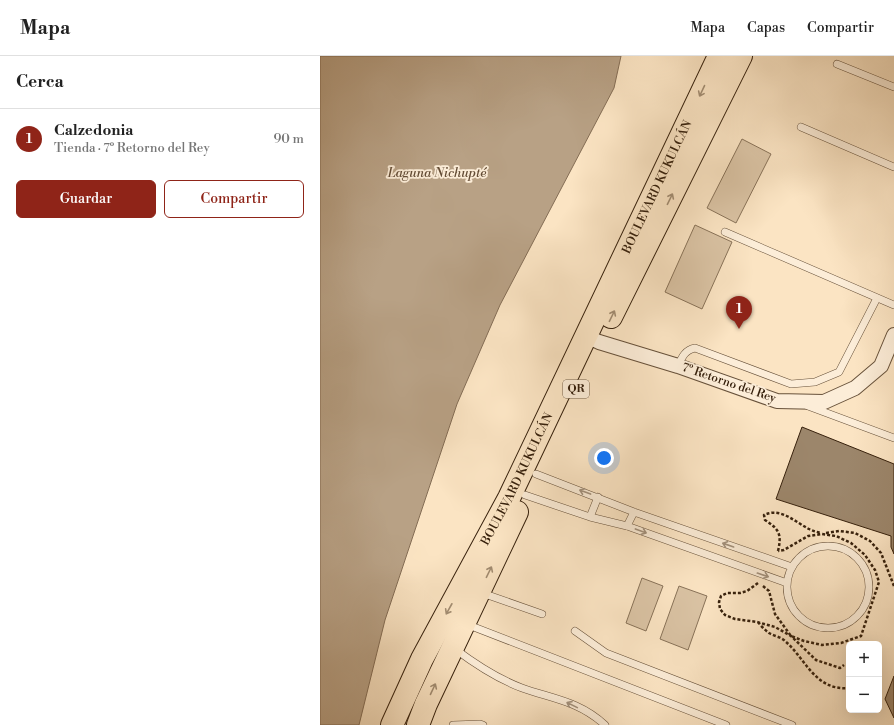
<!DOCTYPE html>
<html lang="es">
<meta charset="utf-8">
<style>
:root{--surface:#fff;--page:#f6f6f6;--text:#222;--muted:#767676;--line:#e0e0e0;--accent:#8f2418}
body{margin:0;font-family:"Libre Bodoni",serif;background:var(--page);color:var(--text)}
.controls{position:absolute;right:12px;bottom:12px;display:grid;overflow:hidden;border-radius:6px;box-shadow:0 4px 16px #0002}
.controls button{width:36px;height:36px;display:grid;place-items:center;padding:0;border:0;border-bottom:1px solid var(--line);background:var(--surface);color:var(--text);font:20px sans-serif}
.you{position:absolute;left:284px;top:402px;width:14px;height:14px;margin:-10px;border:3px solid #fff;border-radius:50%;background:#1a73e8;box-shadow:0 0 0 6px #1a73e833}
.badge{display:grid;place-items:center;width:26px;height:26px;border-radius:50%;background:var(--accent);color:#fff;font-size:13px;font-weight:700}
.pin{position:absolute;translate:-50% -33px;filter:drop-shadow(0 1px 2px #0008)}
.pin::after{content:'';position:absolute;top:21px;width:14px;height:12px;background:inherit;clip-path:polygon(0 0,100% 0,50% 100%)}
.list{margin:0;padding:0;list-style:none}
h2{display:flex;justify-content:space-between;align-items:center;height:52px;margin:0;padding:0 16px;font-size:17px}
h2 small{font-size:13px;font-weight:400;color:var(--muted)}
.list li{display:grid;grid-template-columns:26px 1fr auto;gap:12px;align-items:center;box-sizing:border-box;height:60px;padding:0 16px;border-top:1px solid var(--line)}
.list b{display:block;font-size:15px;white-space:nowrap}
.list p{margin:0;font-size:13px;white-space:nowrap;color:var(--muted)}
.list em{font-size:13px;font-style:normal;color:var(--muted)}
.actions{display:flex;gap:8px;padding:12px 16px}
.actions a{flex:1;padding:9px 0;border:1px solid var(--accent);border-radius:6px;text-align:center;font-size:14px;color:var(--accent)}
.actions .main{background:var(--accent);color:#fff}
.map{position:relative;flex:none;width:574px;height:669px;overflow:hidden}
header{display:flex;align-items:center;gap:24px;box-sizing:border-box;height:56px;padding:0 20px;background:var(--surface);border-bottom:1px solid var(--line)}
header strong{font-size:19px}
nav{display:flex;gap:22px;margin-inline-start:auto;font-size:14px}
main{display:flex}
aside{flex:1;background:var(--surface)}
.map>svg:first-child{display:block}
.green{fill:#dac3a4;stroke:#887258}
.water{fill:#b8a185;stroke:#846d55}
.building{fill:#9c866b;stroke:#36200c}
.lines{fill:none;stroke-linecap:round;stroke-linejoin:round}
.lane-casing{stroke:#67513a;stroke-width:8}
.street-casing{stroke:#67513a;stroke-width:16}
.primary-casing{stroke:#36200c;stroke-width:24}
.path{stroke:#36200c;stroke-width:2.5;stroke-dasharray:3 2;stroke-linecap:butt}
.lane{stroke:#fcedd8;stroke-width:7}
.street{stroke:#fcedd8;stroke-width:14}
.primary{stroke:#fbe4c3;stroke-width:22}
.oneway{stroke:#a28c71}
.oneway2{stroke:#a3917c}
.labels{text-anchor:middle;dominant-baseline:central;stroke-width:3.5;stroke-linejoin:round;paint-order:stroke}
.shield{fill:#fcedd8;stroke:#715e49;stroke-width:1}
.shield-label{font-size:11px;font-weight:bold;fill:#36200c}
.street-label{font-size:12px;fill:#36200c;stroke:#fcedd8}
.water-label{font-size:13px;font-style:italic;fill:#644d36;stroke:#fcedd8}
</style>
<header>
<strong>Mapa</strong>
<nav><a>Mapa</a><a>Capas</a><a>Compartir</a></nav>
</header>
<main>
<aside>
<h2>Cerca<small></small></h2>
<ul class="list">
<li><span class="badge">1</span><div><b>Calzedonia</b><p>Tienda · 7º Retorno del Rey</p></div><em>90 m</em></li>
</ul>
<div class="actions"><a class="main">Guardar</a><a>Compartir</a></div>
</aside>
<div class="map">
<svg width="574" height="669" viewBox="0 0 574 669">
<rect width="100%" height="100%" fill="#fbe4c3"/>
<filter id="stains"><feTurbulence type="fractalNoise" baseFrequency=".005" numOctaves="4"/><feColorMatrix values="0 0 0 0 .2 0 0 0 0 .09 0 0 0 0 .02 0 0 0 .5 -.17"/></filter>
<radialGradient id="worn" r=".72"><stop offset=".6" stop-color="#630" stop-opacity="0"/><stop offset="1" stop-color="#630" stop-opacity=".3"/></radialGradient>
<path class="green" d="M422 83 451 98 416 167 387 152Z
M375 169 412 186 382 253 345 236Z
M322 522 343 530 326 575 306 567Z
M359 530 387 540 368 594 340 583Z"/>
<path class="water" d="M0 0H301L294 32 180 249 137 348 65 564 39 669H0Z"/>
<path class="building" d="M482 371 574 408V498L571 491V480L456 443Z
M574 620V662L565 643Z"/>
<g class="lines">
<g class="lane-casing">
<path id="lane" d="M517 8 574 31
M481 71 574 111
M405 176 574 249
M358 310C362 301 365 294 375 292L471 328 495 326 519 316 557 242
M488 350 574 382
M216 418 314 456 472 511
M205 439 270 461 307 470 467 527
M270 461 278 441
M307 470 314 456
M467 531a41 41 0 1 1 82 0a41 41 0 1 1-82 0Z
M162 537 222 558
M146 568 406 669
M255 575 286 597 472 669
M135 593C155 608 178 623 202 632 233 643 259 645 285 669
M133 669 160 668 163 669"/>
</g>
<g class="street-casing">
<path id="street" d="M266 280 279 286 358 310 457 345 504 346 535 332 561 310 574 279"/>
</g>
<g class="primary-casing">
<g id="primary">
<path d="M291 261 421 0"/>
<path id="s1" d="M72 669 102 603 189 442 399 0"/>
<path d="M98 669 106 648 197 456"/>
</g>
</g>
<path class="path" d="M506 477 519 475 535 477 550 485 561 497 574 530
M458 495C462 478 459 473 445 464L444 459C461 451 475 466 489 473 493 475 497 476 501 477
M438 527 427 535 420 537H407L401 540 399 546 400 553 405 559 415 563 437 566 455 571 471 580 496 604 520 612 524 609
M443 530 449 535 455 558 471 580 484 585 502 589 521 587 541 580 559 526 555 514 545 499 531 487 516 480 502 478 488 480 464 494 458 495
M438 566C441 570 445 574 449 577 454 580 461 581 465 585 486 603 495 635 529 632"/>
<use href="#lane" class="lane"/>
<use href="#street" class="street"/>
<use href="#primary" class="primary"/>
</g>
<defs><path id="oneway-shaft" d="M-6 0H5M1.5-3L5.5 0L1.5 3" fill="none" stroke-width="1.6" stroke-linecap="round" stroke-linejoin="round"/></defs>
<g class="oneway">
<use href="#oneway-shaft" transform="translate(382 35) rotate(115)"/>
<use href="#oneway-shaft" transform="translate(350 143) rotate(-64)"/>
<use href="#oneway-shaft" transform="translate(292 260) rotate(-64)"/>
<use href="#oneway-shaft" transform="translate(169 516) rotate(-64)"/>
<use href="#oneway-shaft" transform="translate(129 553) rotate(119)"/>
<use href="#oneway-shaft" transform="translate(113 633) rotate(-65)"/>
</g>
<g class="oneway2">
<use href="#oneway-shaft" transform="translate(265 436) rotate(-160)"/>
<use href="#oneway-shaft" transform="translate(321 475) rotate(20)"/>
<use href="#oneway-shaft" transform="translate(408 489) rotate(-161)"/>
<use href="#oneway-shaft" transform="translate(443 519) rotate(19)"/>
<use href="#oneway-shaft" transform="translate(252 649) rotate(-154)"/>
</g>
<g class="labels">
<rect class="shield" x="243" y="324" width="26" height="18" rx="3"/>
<g class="shield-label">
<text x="256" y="333">QR</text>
</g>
<g class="street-label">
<text stroke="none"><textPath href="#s1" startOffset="600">BOULEVARD KUKULCÁN</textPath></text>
<text transform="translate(409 327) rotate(19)">7º Retorno del Rey</text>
<text stroke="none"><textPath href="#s1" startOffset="276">BOULEVARD KUKULCÁN</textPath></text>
</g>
<g class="water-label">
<text x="117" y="117">Laguna Nichupté</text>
</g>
</g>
<rect width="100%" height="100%" filter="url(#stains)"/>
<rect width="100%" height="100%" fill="url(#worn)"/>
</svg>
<div class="controls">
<button>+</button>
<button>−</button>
</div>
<div class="you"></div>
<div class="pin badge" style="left:419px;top:273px">1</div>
</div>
</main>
